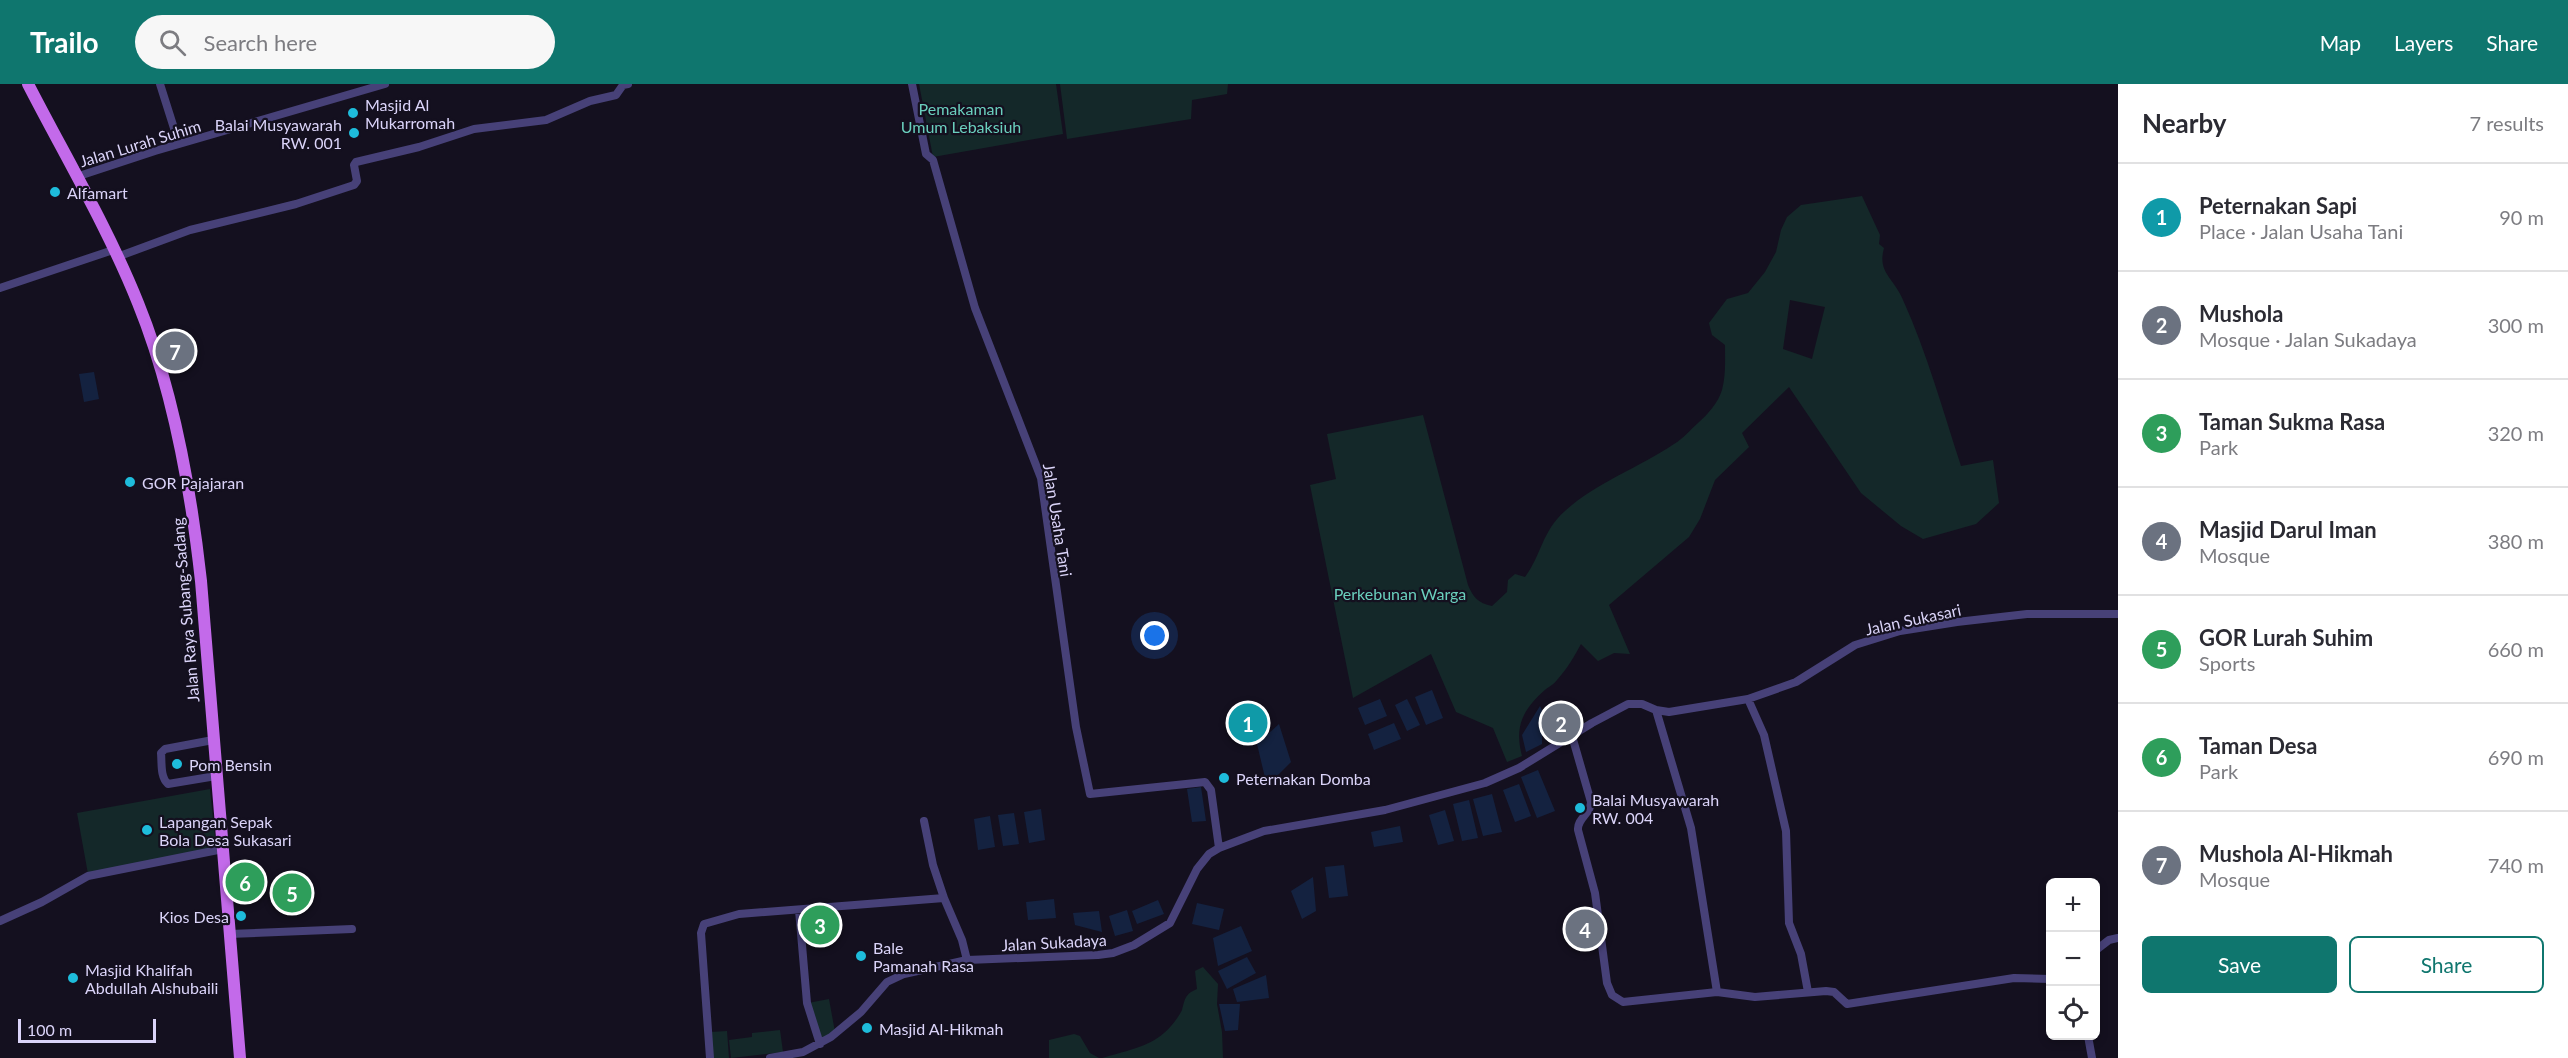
<!DOCTYPE html>
<meta charset="utf-8">
<style>
:root{--surface:#fff;--page:#f7f7f7;--text:#2b2b33;--muted:#7c7c81;--line:#e1e1e2;--accent:#0f766e}
body{margin:0;font-family:Lato,sans-serif;background:var(--page);color:var(--text)}
.controls{position:absolute;right:18px;bottom:18px;display:grid;overflow:hidden;border-radius:9px;box-shadow:0 3px 9px #0003}
.controls button{width:54px;height:54px;display:grid;place-items:center;padding:0;border:0;border-bottom:2px solid var(--line);background:var(--surface);color:var(--text);font:30px sans-serif}
.scale{position:absolute;left:18px;bottom:15px;width:138px;box-sizing:border-box;padding-left:6px;border:3px solid #dbd4f9;border-top:0;font-size:16px;line-height:21px;white-space:nowrap;color:#dbd4f9;-webkit-text-stroke:4px #14101f;paint-order:stroke}
.you{position:absolute;left:1155px;top:552px;width:21px;height:21px;margin:-15px;border:4px solid #fff;border-radius:50%;background:#1a73e8;box-shadow:0 0 0 9px #1a73e833}
.badge{display:grid;place-items:center;width:39px;height:39px;border-radius:50%;background:var(--accent);color:#fff;font-size:20px;font-weight:700}
.pin{position:absolute;translate:-50% -50%;border:3px solid #fff;box-shadow:0 2px 6px #0006}
.list{margin:0;padding:0;list-style:none}
h2{display:flex;justify-content:space-between;align-items:center;height:78px;margin:0;padding:0 24px;font-size:26px}
h2 small{font-size:20px;font-weight:400;color:var(--muted)}
.list li{display:grid;grid-template-columns:39px 1fr auto;gap:18px;align-items:center;box-sizing:border-box;height:108px;padding:0 24px;border-top:2px solid var(--line)}
.list b{display:block;font-size:22px;white-space:nowrap}
.list p{margin:0;font-size:20px;white-space:nowrap;color:var(--muted)}
.list em{font-size:20px;font-style:normal;color:var(--muted)}
.actions{display:flex;gap:12px;padding:18px 24px}
.actions a{flex:1;padding:14px 0;border:2px solid var(--accent);border-radius:9px;text-align:center;font-size:21px;color:var(--accent)}
.actions .main{background:var(--accent);color:#fff}
.icon{flex:none;width:33px;height:33px;fill:none;stroke:currentColor;stroke-width:2;stroke-linecap:round;stroke-linejoin:round}
.map{position:relative;flex:none;width:2118px;height:974px;overflow:hidden}
header{display:flex;align-items:center;gap:36px;box-sizing:border-box;height:84px;padding:0 30px;background:var(--accent);color:#fff}
header strong{font-size:28px}
nav{display:flex;gap:33px;margin-inline-start:auto;font-size:21px}
.search{width:420px;height:54px;background:var(--page);display:flex;align-items:center;gap:15px;box-sizing:border-box;padding:0 21px;border-radius:33px;color:var(--muted);font-size:22px}
main{display:flex}
aside{flex:1;background:var(--surface)}
.map>svg:first-child{display:block}
.green{fill:#142829;fill-rule:evenodd}
.water{fill:#142240}
.lines{fill:none;stroke-linecap:round;stroke-linejoin:round}
.street{stroke:#474178;stroke-width:8}
.primary{stroke:#c36aea;stroke-width:12}
.poi-dot{fill:#1ebcdb;stroke:#14101f;stroke-width:2}
.labels{text-anchor:middle;dominant-baseline:central;stroke-width:4.5;stroke-linejoin:round;paint-order:stroke}
.poi-label{font-size:16px;fill:#dbd4f9;stroke:#14101f;text-anchor:start}
.park-label{font-size:16px;fill:#6acfbd;stroke:#14101f}
.street-label{font-size:16px;fill:#dbd4f9;stroke:#14101f}
</style>
<header>
<strong>Trailo</strong>
<div class="search"><svg class="icon" aria-label="search" viewBox="0 0 24 24"><circle cx="10" cy="10" r="6"/><path d="M15 15l6 6"/></svg>Search here</div>
<nav><a>Map</a><a>Layers</a><a>Share</a></nav>
</header>
<main>
<div class="map">
<svg width="2118" height="974" viewBox="0 0 2118 974">
<rect width="100%" height="100%" fill="#14101f"/>
<path class="green" d="M919 0H1056L1063 50 933 73Z
M1060 0H1228L1227 10 1192 16 1191 35 1067 55Z
M1862 112 1880 151 1879 160 1884 164C1877 189 1894 194 1903 216 1927 269 1943 327 1961 382L1993 376 1999 419 1976 440 1923 455 1901 442 1861 409 1789 303 1742 349 1749 363 1715 396 1700 435 1689 453 1609 521 1630 570 1614 569 1598 577 1581 560C1574 573 1567 585 1557 596 1554 600 1550 602 1546 605 1523 625 1514 642 1522 672L1507 678 1493 644 1456 628 1431 570 1353 614 1310 401 1336 395 1327 350 1423 331 1468 501C1473 513 1478 519 1492 522L1507 508 1508 496 1515 490 1525 493C1541 472 1542 447 1565 427 1594 400 1640 383 1674 360 1683 355 1690 346 1698 339 1708 330 1718 319 1722 306 1726 291 1725 276 1725 261L1712 251 1709 239 1727 215 1748 209 1765 188 1776 168 1781 146 1787 133 1801 121ZM1790 216 1825 223 1812 275 1783 265Z
M210 705 216 763 88 790 77 729Z
M252 784 255 810 237 812 235 786Z
M299 793 302 824 286 826 282 795Z
M836 826 838 853 804 856 801 829Z
M1203 883 1218 900 1217 920 1222 948 1223 974H1102C1122 968 1149 963 1164 949 1170 944 1179 933 1182 926 1185 915 1185 910 1197 905L1195 887Z
M829 915 835 948 821 958 808 919Z
M780 946 783 968 731 974 729 956 752 953V949Z
M727 947 729 974H713L711 948Z
M1074 950 1080 952 1090 969 1099 974H1049V956Z"/>
<path class="water" d="M94 288 99 315 84 318 79 290Z
M1432 606 1443 634 1426 641 1415 613Z
M1380 615 1387 632 1365 641 1358 624Z
M1407 615 1420 641 1407 647 1395 621Z
M1540 622 1551 645 1542 651V660L1526 668 1522 651Z
M1394 639 1401 655 1374 666 1368 650Z
M1279 640 1291 678 1267 702 1257 660Z
M1538 686 1555 727 1537 734 1521 693Z
M1519 700 1531 732 1515 738 1503 706Z
M1201 703 1206 737 1192 738 1187 705Z
M1492 710 1502 748 1483 752 1473 715Z
M1469 716 1478 754 1462 757 1453 720Z
M1041 725 1045 756 1029 759 1024 728Z
M1445 726 1454 757 1438 761 1429 731Z
M1014 729 1019 760 1003 762 998 731Z
M990 732 995 763 978 766 974 735Z
M1400 742 1403 758 1374 763 1371 748Z
M1344 781 1348 812 1329 814 1325 783Z
M1313 793 1316 827 1302 835 1291 807Z
M1054 815 1056 834 1028 836 1026 818Z
M1158 816 1164 830 1137 840 1132 827Z
M1197 819 1224 825 1219 846 1192 840Z
M1127 826 1133 847 1115 852 1109 832Z
M1099 827 1102 848 1075 841 1073 829Z
M1241 842 1252 867 1218 882 1213 854Z
M1247 873 1256 889 1227 905 1218 887Z
M1266 891 1269 914 1237 918 1233 905Z
M1219 920H1240L1238 946 1225 947Z"/>
<g class="lines">
<path class="street" d="M160 0 179 60
M912 0 926 70 933 76 975 224 1041 394 1076 643 1090 710 1205 698 1211 706 1219 764
M76 93 155 67 385 0
M117 173 190 146 296 120 354 101 357 97 354 81 356 78 419 63 474 45 546 36 590 17 616 11 623 1 628 0
M0 204 113 166
M1748 615 1764 651 1786 747 1789 839 1801 870 1808 908
M1572 652 1591 718C1591 730 1577 734 1578 746L1595 809 1607 899 1612 911 1623 918 1717 908 1691 744 1656 626
M213 656 165 665 161 669C162 679 160 693 168 700L216 692
M944 814 962 856 967 876
M799 826 807 919 820 960
M0 837 42 818 88 792 223 765
M229 850 352 845
M2096 866 2109 856 2118 854
M1717 908 1755 913 1826 907 1834 908 1847 920 2014 894 2050 895
M2088 952 2092 974
M710 974 701 849 704 840 739 830 944 814 933 781 924 737
M770 974 803 968 831 953 861 928 887 898 904 890 967 876 1098 871 1113 869 1134 861 1170 839 1197 785 1209 770 1219 764 1264 747 1385 726 1485 699 1519 684 1592 639 1628 620H1642L1656 626 1669 628 1748 615 1796 598 1855 561 1900 547 1957 538 2027 530H2118"/>
<path class="primary" d="M28 0C65 72 108 144 138 219 173 305 191 406 201 497L240 974"/>
</g>
<g class="poi-dot">
<circle cx="353" cy="29" r="6"/>
<circle cx="354" cy="49" r="6"/>
<circle cx="55" cy="108" r="6"/>
<circle cx="130" cy="398" r="6"/>
<circle cx="177" cy="680" r="6"/>
<circle cx="1224" cy="694" r="6"/>
<circle cx="1580" cy="724" r="6"/>
<circle cx="147" cy="746" r="6"/>
<circle cx="241" cy="832" r="6"/>
<circle cx="861" cy="872" r="6"/>
<circle cx="73" cy="894" r="6"/>
<circle cx="867" cy="944" r="6"/>
</g>
<g class="labels">
<g class="poi-label">
<text x="365" y="20">Masjid Al<tspan x="365" dy="18">Mukarromah</tspan></text>
<text x="342" y="40" text-anchor="end">Balai Musyawarah<tspan x="342" dy="18">RW. 001</tspan></text>
<text x="67" y="108">Alfamart</text>
<text x="142" y="398">GOR Pajajaran</text>
<text x="189" y="680">Pom Bensin</text>
<text x="1236" y="694">Peternakan Domba</text>
<text x="1592" y="715">Balai Musyawarah<tspan x="1592" dy="18">RW. 004</tspan></text>
<text x="159" y="737">Lapangan Sepak<tspan x="159" dy="18">Bola Desa Sukasari</tspan></text>
<text x="229" y="832" text-anchor="end">Kios Desa</text>
<text x="873" y="863">Bale<tspan x="873" dy="18">Pamanah Rasa</tspan></text>
<text x="85" y="885">Masjid Khalifah<tspan x="85" dy="18">Abdullah Alshubaili</tspan></text>
<text x="879" y="944">Masjid Al-Hikmah</text>
</g>
<g class="park-label">
<text x="961" y="24">Pemakaman<tspan x="961" dy="18">Umum Lebaksiuh</tspan></text>
<text x="1400" y="509">Perkebunan Warga</text>
</g>
<g class="street-label">
<text transform="translate(140 59) rotate(-17)">Jalan Lurah Suhim</text>
<text transform="translate(1058 436) rotate(81)">Jalan Usaha Tani</text>
<text transform="translate(185 526) rotate(-95)">Jalan Raya Subang-Sadang</text>
<text transform="translate(1913 535) rotate(-12)">Jalan Sukasari</text>
<text transform="translate(1054 858) rotate(-3)">Jalan Sukadaya</text>
</g>
</g>
</svg>
<div class="controls">
<button>+</button>
<button>−</button>
<button><svg class="icon" aria-label="locate" viewBox="0 0 24 24"><circle cx="12" cy="12" r="6"/><path d="M12 2v4M12 18v4M2 12h4M18 12h4"/></svg></button>
</div>
<div class="scale">100 m</div>
<div class="you"></div>
<div class="pin badge" style="left:1248px;top:639px;background:#0f9aa8">1</div>
<div class="pin badge" style="left:1561px;top:639px;background:#6b7280">2</div>
<div class="pin badge" style="left:820px;top:841px;background:#2e9e5b">3</div>
<div class="pin badge" style="left:1585px;top:845px;background:#6b7280">4</div>
<div class="pin badge" style="left:292px;top:809px;background:#2e9e5b">5</div>
<div class="pin badge" style="left:245px;top:798px;background:#2e9e5b">6</div>
<div class="pin badge" style="left:175px;top:267px;background:#6b7280">7</div>
</div>
<aside>
<h2>Nearby<small>7 results</small></h2>
<ul class="list">
<li><span class="badge" style="background:#0f9aa8">1</span><div><b>Peternakan Sapi</b><p>Place · Jalan Usaha Tani</p></div><em>90 m</em></li>
<li><span class="badge" style="background:#6b7280">2</span><div><b>Mushola</b><p>Mosque · Jalan Sukadaya</p></div><em>300 m</em></li>
<li><span class="badge" style="background:#2e9e5b">3</span><div><b>Taman Sukma Rasa</b><p>Park</p></div><em>320 m</em></li>
<li><span class="badge" style="background:#6b7280">4</span><div><b>Masjid Darul Iman</b><p>Mosque</p></div><em>380 m</em></li>
<li><span class="badge" style="background:#2e9e5b">5</span><div><b>GOR Lurah Suhim</b><p>Sports</p></div><em>660 m</em></li>
<li><span class="badge" style="background:#2e9e5b">6</span><div><b>Taman Desa</b><p>Park</p></div><em>690 m</em></li>
<li><span class="badge" style="background:#6b7280">7</span><div><b>Mushola Al-Hikmah</b><p>Mosque</p></div><em>740 m</em></li>
</ul>
<div class="actions"><a class="main">Save</a><a>Share</a></div>
</aside>
</main>
